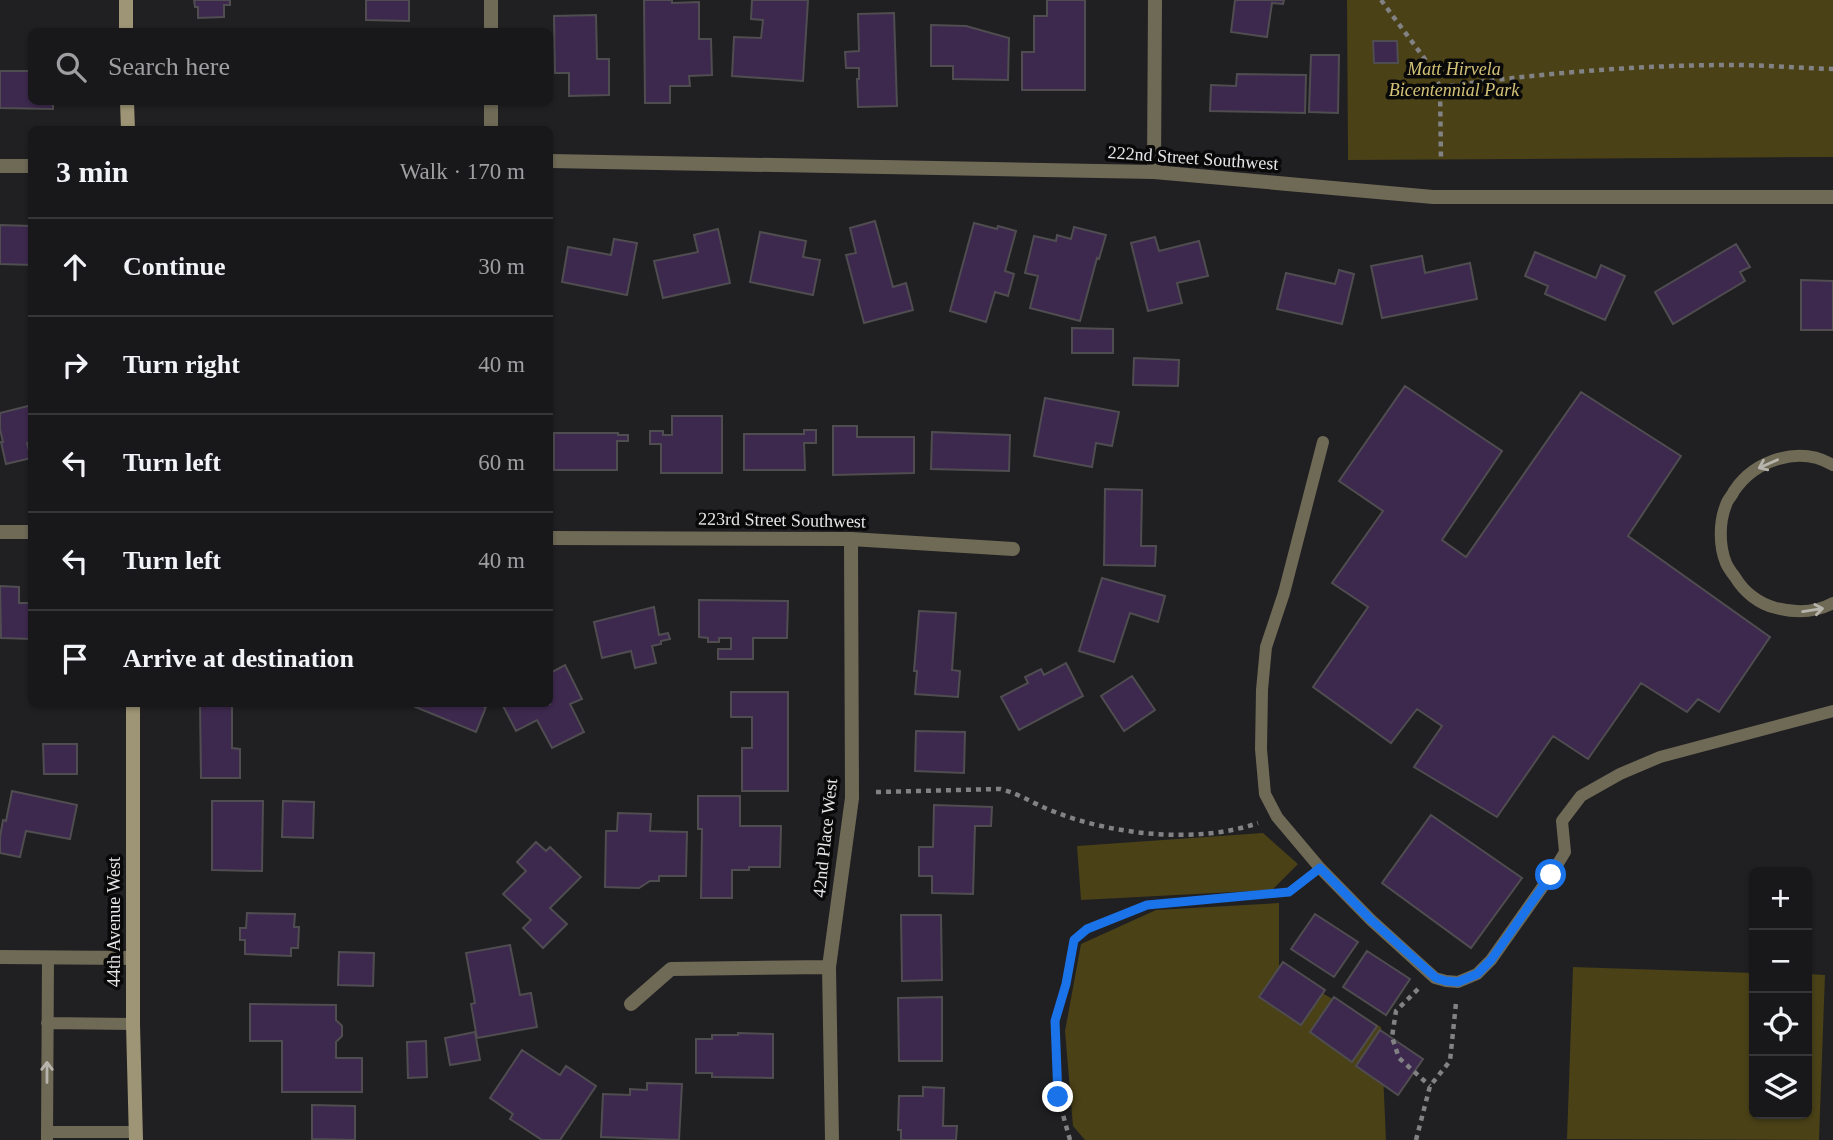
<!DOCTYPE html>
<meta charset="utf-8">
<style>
:root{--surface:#18171a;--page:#212023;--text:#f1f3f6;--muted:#9f9fa2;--line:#363639}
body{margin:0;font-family:"Times New Roman",serif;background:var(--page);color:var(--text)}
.controls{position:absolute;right:21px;bottom:21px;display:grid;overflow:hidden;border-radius:10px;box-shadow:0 2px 5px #0004}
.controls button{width:63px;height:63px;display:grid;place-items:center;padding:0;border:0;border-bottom:2px solid var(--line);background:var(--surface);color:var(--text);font:35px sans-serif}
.stop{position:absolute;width:21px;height:21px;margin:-16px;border:5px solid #1a73e8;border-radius:50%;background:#fff}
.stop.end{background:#1a73e8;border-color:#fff;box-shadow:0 2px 7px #0008}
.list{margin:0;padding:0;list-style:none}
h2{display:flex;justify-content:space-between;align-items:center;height:91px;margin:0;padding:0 28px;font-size:30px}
h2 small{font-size:23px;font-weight:400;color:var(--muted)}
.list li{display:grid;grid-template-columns:46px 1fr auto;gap:21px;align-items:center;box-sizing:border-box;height:98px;padding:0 28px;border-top:2px solid var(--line)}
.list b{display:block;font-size:26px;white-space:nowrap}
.list em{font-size:23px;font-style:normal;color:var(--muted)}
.icon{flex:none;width:38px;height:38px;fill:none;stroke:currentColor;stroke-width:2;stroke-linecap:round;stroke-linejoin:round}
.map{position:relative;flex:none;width:1833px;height:1140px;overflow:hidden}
.search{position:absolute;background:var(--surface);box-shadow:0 2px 5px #0004;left:28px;top:28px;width:525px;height:77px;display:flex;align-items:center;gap:18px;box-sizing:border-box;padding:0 24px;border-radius:10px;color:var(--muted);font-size:26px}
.panel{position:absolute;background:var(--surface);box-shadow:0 2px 5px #0004;left:28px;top:126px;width:525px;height:581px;border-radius:10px}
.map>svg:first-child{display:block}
.green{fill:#4a4117}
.building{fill:#3d294e;stroke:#4f4d50;stroke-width:2}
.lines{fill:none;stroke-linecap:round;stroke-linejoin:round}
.path{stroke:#828184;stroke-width:4.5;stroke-dasharray:5 5;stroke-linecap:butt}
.service{stroke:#6f6a56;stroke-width:12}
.minor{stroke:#6f6a56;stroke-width:14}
.secondary{stroke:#9d9575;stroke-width:14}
.oneway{stroke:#b6b4ad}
.route{stroke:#1a73e8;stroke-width:9}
.labels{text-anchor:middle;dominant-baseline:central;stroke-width:7;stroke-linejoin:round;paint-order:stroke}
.park-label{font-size:18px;font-style:italic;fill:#d4c377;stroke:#0a090a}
.street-label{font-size:18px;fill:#e6e5e7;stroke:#0a090a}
</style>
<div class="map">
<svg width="1833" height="1140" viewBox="0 0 1833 1140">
<rect width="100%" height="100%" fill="#201f22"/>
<path class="green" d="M1347 0H1833V157L1348 160Z
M1263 833 1298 864 1272 890 1081 900 1077 846Z
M1279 903V968L1381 1027 1386 1140H1085L1073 1126 1065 1031 1081 944 1156 910Z
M1573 967 1754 973V1114H1807V974L1825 975 1819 1140 1567 1139Z"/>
<path class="building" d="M194 0H230V5H224V17L198 18V7H195Z
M366 0H409V21L366 20Z
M644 0H672V3L699 2V39H711L712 75 689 76 690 86H670V103H645Z
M752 0H808L803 81 732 76 734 37 761 38 763 20 751 19Z
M1047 0H1085V90H1022V52H1034V16H1047Z
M1235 0H1284L1283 4 1272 3 1267 37 1231 32Z
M894 13 897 106 858 107 857 79H859V68H846L845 52 859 51 858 14Z
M596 15 597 59H609V95L569 96V73H555L554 16Z
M931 25 966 26 1009 38 1008 80 953 79V66H931Z
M1373 41H1397L1398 63H1374Z
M1311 55H1339L1338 113 1309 112Z
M0 71H32V102H53V109L0 108Z
M1237 74 1306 75 1305 113 1210 111 1211 85 1236 86Z
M875 221 893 287 906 283 913 310 864 323 846 255 856 253 850 228Z
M974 223 997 229 998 226 1016 231 1005 271 1014 274 1008 296 995 292 986 322 950 311Z
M0 225 32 226V265L0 264Z
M1074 227 1106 235 1099 259 1097 258 1080 321 1030 308 1038 276 1025 273 1034 236 1056 241 1057 235 1071 239Z
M718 229 730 283 663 298 654 261 698 252 694 235Z
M760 232 806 241 803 257 820 260 813 295 750 282Z
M1155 237 1159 251 1199 241 1208 276 1177 283 1182 303 1148 311 1131 243Z
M614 239 637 243 627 295 562 282 568 247 611 255Z
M1736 244 1750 267 1740 272 1745 281 1673 324 1655 292Z
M1535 252 1596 278 1601 265 1625 276 1605 320 1545 294 1548 286 1525 276Z
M1422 256 1425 273 1470 263 1477 299 1382 318 1371 266Z
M1339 270 1354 274 1342 324 1277 309 1286 273 1335 284Z
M1801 280 1833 281V330H1801Z
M1072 328 1113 329V353H1072Z
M1134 358 1179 360 1178 386 1133 385Z
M1405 386 1502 451 1442 540 1466 557 1581 392 1681 456 1628 536 1770 637 1719 712 1698 699 1687 712 1641 683 1588 759 1553 736 1497 817 1414 767 1442 726 1417 709 1391 743 1313 687 1368 607 1332 583 1383 511 1339 481Z
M1045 398 1119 412 1112 446 1096 443 1092 467 1034 456Z
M32 405V441L27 443 31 458 6 464 1 442H3L0 429V413Z
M672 416H722V473H661V444H650V431H663V435H672Z
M833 426H857V437H914V473L833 475Z
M804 430H816V443H804L805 470H744V434H804Z
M932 432 1010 435 1009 471 931 469Z
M554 433H618V435H628V441H617V470H554Z
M1105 489 1142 490 1141 546H1156L1155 566 1104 565Z
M1102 578 1165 596 1158 622 1130 613 1114 662 1079 651Z
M0 586 19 587V603H32V639L1 638Z
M699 600 788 601 787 638H753V659H718V649H731V638H719V642H708V638L699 637Z
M654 607 659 635 668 633 670 639 661 641V644L652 646 656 663 635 668 631 651 602 658 594 622Z
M919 611 956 613 952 670 960 671 958 697 915 694 917 671H914Z
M1066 663 1083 696 1019 730 1001 697 1028 683 1025 677 1041 669 1044 675Z
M565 665 582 699 570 704 584 732 552 748 537 720 516 731 502 704H550V673Z
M1132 676 1155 710 1124 731 1101 696Z
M731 692H788V791H742V748H752V717H731Z
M200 704H232V748L240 749V778H201Z
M414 704H485L484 707H486L476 732 413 706Z
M916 731 965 732 964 773 915 771Z
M43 744H77V774H44Z
M12 791 77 805 70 839 26 831 20 857 0 853V837L3 820 6 821Z
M698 796H740V826H781L780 867H749V870H732V898H701L702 829H698Z
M212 801H263L262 871 212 870Z
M283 801 314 802 313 838 282 837Z
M934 805 992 807 991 826H975L973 894 932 893V876H919V847H933Z
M618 813 651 814 650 831 687 832 686 876H659V881H650L639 888 605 887 606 831H617Z
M1431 815 1522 878 1471 948 1382 883Z
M536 842 546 851 550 847 581 877 550 908 567 924 543 948 523 928 531 920 503 894 526 871 517 862Z
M247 913 295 914 294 927H299L298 948H291V956L245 954V940H240V928H246Z
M1315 914 1358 942 1334 977 1291 949Z
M901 915H941L942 980 902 981Z
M510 945 520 995 531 993 537 1027 477 1038 471 1004 475 1003 466 953Z
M1367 951 1410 979 1386 1015 1343 987Z
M339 952 374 953 373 986 338 985Z
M1283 962 1325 990 1301 1025 1259 997Z
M942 997V1061H899L898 998Z
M1334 997 1377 1026 1352 1062 1310 1032Z
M250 1004 336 1005V1020L342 1026V1036L336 1042V1058H362V1092H282V1041H250Z
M1380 1030 1423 1059 1398 1095 1356 1066Z
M475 1032 480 1060 450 1065 445 1038Z
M738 1033 773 1034V1078L712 1077V1073H696V1039H712V1035H738Z
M426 1041 427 1077 408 1078 407 1042Z
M522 1050 560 1075 566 1066 596 1086 560 1140H542L510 1119 513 1114 490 1098Z
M647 1083 682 1084 679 1140 601 1137 603 1094 630 1095V1089L647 1090Z
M923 1087 944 1088 943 1126H957L956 1140H901V1130H898L899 1096H923Z
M312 1105 355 1106V1140L312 1139Z"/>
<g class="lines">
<path class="path" d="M1381 0 1430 66 1440 87 1441 161
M1440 87C1536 74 1634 65 1732 65 1765 65 1799 68 1833 69
M876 792 1000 789C1021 794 1035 805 1055 812 1113 835 1198 844 1258 823
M1418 989 1396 1011 1392 1037 1399 1058 1430 1086
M1070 1140 1058 1097 1055 1021 1066 984 1074 940 1087 929 1147 905 1289 892 1305 879
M1416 1140 1430 1086 1450 1061 1456 1003"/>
<path class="service" d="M1323 442 1284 593 1266 647 1262 690 1261 749 1265 794 1277 817 1320 868 1371 920 1435 978 1446 981 1458 982 1477 974 1491 960 1551 875 1565 852 1562 821 1581 796 1620 774 1660 757 1833 711
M1833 465C1799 445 1755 460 1734 491 1732 496 1727 500 1726 505 1719 522 1719 546 1726 563 1728 568 1732 573 1735 577 1744 592 1759 604 1776 608 1796 613 1815 613 1833 603
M47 1023 133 1024
M48 1132H136
M47 1140 48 957"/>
<path class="minor" d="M491 32V0
M491 130V102
M550 161 1154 172 1433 197H1833
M0 166H32
M1154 172 1155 0
M0 532H32
M550 538 851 539 1013 549
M0 957 133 958
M631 1004 671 969 829 967
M832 1140 829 967 852 798 851 539"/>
<path class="secondary" d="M126 0V32
M127 102 128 130
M133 704V1024L136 1140"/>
</g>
<defs><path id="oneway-shaft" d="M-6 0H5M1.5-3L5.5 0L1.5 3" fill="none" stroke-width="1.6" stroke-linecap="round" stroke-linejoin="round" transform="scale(1.75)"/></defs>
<g class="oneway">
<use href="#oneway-shaft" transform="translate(1768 464) rotate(156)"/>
<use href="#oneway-shaft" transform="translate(1813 610) rotate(-9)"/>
<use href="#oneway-shaft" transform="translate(47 1072) rotate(-90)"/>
</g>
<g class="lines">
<path class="route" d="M1058 1097 1055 1021 1066 984 1074 940 1087 929 1147 905 1289 892 1320 868 1371 920 1436 978 1446 981 1458 982 1477 974 1491 960 1551 875"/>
</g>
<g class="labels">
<g class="park-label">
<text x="1454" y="69">Matt Hirvela<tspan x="1454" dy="21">Bicentennial Park</tspan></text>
</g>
<g class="street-label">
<text transform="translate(1193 158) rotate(4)">222nd Street Southwest</text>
<text transform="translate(782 520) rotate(1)">223rd Street Southwest</text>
<text transform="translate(825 838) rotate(-84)">42nd Place West</text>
<text transform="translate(114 922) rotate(-90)">44th Avenue West</text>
</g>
</g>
</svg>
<div class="controls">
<button>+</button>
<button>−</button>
<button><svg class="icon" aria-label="locate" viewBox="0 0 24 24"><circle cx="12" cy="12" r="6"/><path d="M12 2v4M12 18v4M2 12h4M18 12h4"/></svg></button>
<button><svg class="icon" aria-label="layers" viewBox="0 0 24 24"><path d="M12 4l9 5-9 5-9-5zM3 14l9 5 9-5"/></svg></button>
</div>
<div class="stop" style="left:1551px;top:875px"></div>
<div class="stop end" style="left:1058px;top:1097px"></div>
<div class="search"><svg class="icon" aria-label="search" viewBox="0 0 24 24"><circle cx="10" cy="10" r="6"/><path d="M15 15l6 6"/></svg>Search here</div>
<section class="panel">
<h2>3 min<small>Walk · 170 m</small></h2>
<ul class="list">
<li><svg class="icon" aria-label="ahead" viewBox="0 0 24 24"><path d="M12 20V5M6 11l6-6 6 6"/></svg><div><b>Continue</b></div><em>30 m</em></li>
<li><svg class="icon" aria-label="right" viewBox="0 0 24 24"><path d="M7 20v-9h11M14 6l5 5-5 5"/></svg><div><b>Turn right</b></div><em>40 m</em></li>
<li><svg class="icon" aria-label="left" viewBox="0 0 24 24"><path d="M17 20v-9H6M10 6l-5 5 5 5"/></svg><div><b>Turn left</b></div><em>60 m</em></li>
<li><svg class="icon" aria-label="left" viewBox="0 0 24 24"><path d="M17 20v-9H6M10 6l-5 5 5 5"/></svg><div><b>Turn left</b></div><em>40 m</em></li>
<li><svg class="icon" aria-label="arrive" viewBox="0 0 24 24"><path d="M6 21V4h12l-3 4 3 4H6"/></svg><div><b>Arrive at destination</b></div></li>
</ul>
</section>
</div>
